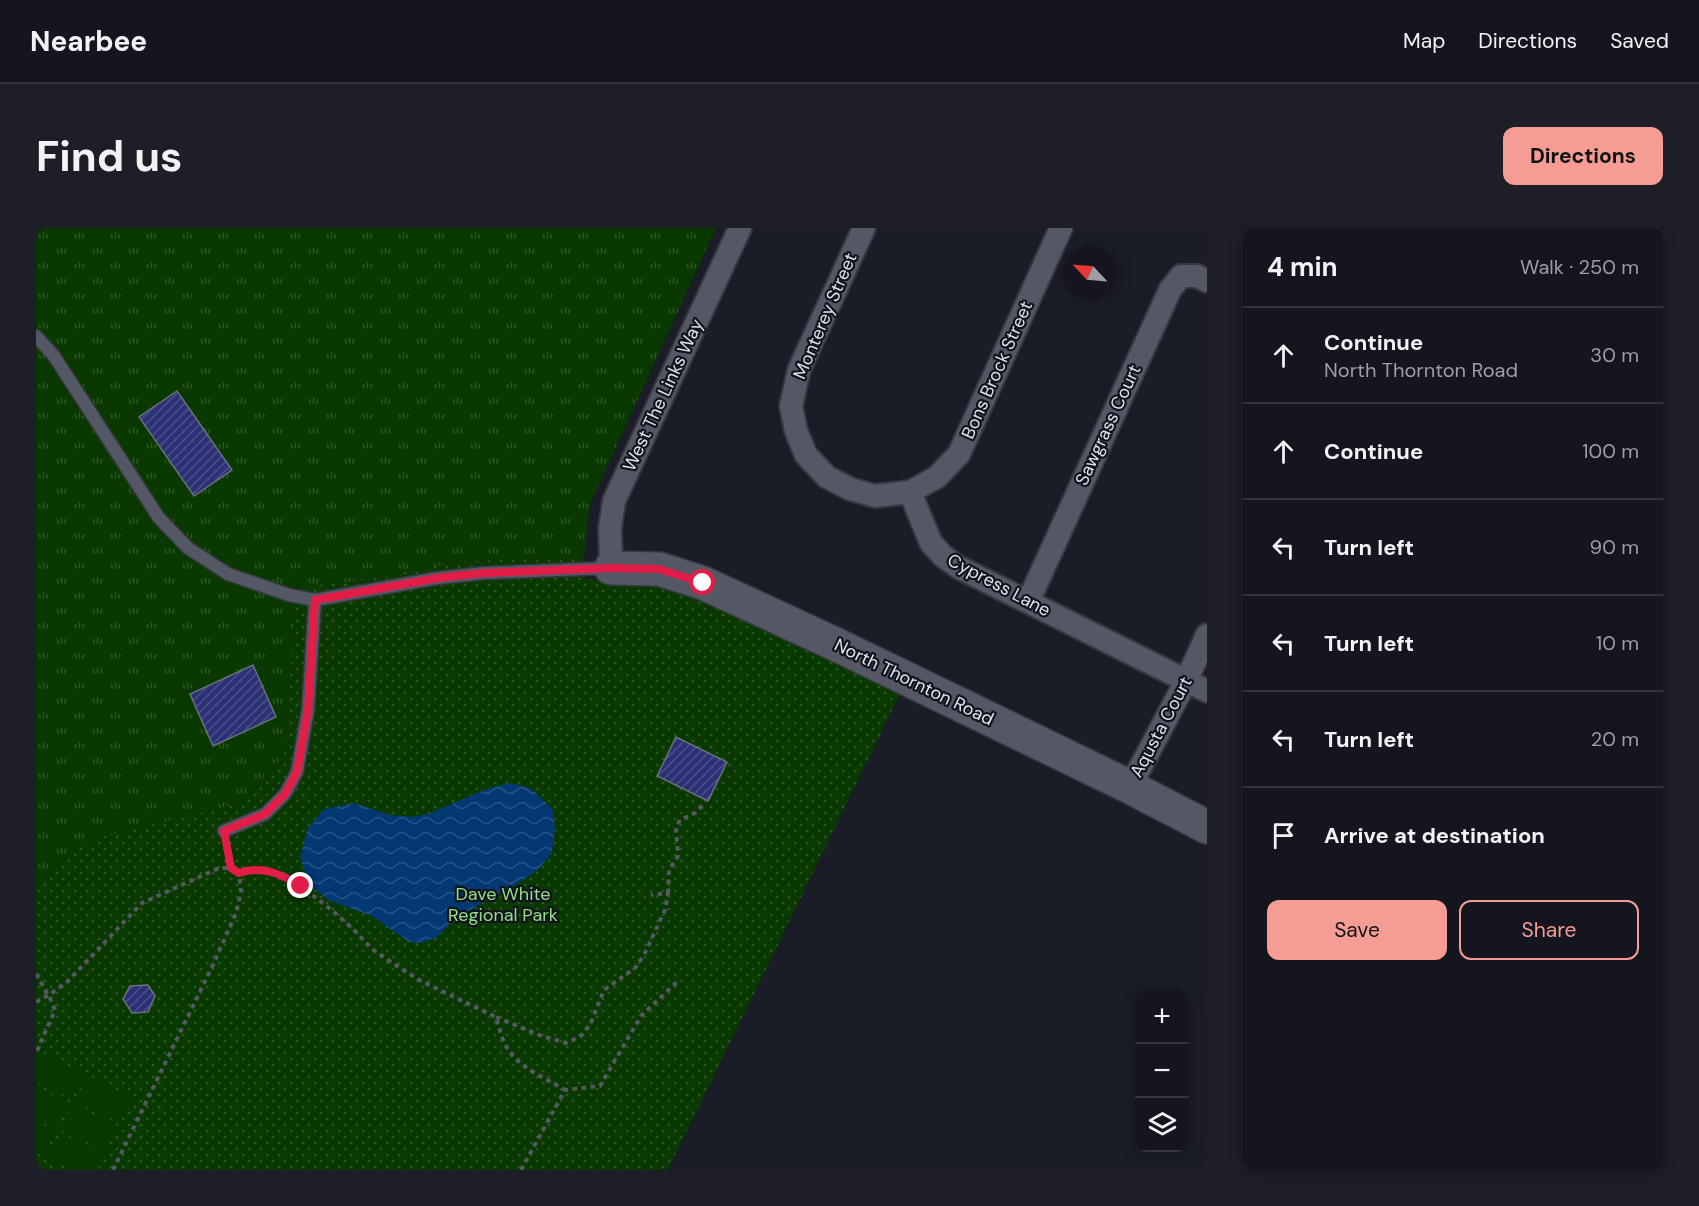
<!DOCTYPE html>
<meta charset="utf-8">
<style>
:root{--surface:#14151e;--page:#1d1e27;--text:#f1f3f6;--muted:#9d9fa4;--line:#33343c;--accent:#f59c95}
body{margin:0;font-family:"DM Sans",sans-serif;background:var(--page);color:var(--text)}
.controls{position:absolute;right:18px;bottom:18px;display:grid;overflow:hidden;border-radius:12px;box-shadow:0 3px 15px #0003}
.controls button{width:54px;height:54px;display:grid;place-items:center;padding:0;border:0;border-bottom:2px solid var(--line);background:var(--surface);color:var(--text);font:30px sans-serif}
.compass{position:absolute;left:1027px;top:18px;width:54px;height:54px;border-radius:50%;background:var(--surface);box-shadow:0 3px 15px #0003;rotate:296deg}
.stop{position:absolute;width:18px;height:18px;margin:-14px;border:4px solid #e11d48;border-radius:50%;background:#fff}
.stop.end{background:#e11d48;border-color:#fff;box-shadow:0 2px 6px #0008}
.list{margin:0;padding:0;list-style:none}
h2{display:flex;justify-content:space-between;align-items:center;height:78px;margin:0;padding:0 24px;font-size:26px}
h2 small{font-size:20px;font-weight:400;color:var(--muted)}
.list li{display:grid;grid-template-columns:39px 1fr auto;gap:18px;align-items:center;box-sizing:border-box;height:96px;padding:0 24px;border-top:2px solid var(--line)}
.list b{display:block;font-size:22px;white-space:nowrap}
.list p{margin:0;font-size:20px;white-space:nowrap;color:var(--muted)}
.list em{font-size:20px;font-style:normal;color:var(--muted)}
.actions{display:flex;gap:12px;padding:18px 24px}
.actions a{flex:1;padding:14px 0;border:2px solid var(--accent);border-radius:12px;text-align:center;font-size:21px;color:var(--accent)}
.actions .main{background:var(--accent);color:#111}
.icon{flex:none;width:33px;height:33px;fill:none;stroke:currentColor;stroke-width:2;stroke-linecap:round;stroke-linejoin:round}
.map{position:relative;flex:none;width:1171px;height:942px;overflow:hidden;border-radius:12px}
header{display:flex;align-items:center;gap:36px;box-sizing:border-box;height:84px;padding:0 30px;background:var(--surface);border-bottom:2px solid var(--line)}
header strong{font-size:28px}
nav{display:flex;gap:33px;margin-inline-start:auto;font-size:21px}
.intro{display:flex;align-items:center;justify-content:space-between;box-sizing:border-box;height:144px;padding:0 36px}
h1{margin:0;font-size:42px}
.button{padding:15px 27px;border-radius:12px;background:var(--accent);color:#111;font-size:21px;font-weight:700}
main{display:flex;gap:36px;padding:0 36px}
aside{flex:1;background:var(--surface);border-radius:12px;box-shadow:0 3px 15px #0003}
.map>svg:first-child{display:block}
.grass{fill:url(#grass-tufts)}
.park{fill:url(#park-dots)}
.garden{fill:#0a3900}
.water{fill:url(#water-waves)}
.building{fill:url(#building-hatch);stroke:#6c6f7d;stroke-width:1.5}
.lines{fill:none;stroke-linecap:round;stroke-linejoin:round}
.lane-casing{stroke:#363740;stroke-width:15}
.street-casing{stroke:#363740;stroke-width:26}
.secondary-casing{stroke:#363740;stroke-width:36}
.path{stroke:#565863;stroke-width:4;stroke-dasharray:4.5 4.5;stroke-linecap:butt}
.lane{stroke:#545764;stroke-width:12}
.street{stroke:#545764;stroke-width:22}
.secondary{stroke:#545764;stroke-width:33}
.route{stroke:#e11d48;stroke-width:8}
.labels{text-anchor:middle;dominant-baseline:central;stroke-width:4.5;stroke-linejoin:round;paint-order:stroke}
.street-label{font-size:18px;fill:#e1e3eb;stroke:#11131e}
.park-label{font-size:18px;fill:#93df83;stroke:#11131e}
</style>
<header>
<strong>Nearbee</strong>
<nav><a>Map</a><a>Directions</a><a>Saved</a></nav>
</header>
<div class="intro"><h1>Find us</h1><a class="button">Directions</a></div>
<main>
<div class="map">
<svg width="1171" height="942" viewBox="0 0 1171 942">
<defs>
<pattern id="grass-tufts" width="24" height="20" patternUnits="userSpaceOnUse" patternTransform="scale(1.5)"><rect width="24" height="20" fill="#0a3900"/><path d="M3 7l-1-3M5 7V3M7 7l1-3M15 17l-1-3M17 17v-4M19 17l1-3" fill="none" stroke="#2d5625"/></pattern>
<pattern id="park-dots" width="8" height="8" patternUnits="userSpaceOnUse" patternTransform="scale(1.5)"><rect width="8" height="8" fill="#0a3900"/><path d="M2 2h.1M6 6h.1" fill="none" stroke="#2d5625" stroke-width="1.8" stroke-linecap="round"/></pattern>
<pattern id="water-waves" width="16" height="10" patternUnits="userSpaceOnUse" patternTransform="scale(1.5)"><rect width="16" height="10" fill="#033873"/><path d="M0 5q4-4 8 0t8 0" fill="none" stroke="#275587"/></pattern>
<pattern id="building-hatch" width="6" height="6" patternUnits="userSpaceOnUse" patternTransform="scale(1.5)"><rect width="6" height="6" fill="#2c3175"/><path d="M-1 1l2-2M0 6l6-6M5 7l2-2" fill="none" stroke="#4a4f89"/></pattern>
</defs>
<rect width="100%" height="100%" fill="#1a1c28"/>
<path class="grass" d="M0 0H680L554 276 548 328 423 334 313 354 260 359 249 524 230 552 205 574 182 581 0 657Z"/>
<path class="park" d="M548 328 549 351 614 353 637 358 864 466 632 942H0V657L31 625 66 609 182 581 205 574 230 552 249 524 260 359 313 354 423 334Z"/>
<path class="garden" d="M3 824 48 846 36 871 0 854V830Z
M52 848 96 870 84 895 39 873Z
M0 860 32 875 20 901 0 891Z
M37 876 82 898 70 923 25 902Z
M0 893 20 903 7 928 0 925Z
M24 905 69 926 61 942H36L12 930Z"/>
<path class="water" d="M475 555 496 561 517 582 519 601 516 625 502 642 481 656 459 667 418 692 401 709 386 715 373 714 336 688 292 672 273 656 264 629 272 600 288 581 318 575 354 587 376 589 392 586 453 560Z"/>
<path class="building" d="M141 163 196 242 158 268 103 189Z
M217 437 240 489 177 518 154 466Z
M640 509 691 534 672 573 621 548Z
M112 757 119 768 112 784 96 785 87 771 94 758Z"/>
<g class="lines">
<g class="lane-casing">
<path id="lane" d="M0 108 18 128 123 290 152 320 192 346 253 367 279 372 402 350 448 345 574 340
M188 603 229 586 249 566 261 544 272 482 279 372"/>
</g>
<g class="street-casing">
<path id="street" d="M828 0 763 142 755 178 760 203 770 227 791 249 814 261 839 268 874 264 895 315 907 328 922 339 1171 463
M874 264 901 249 923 226 1025 0
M575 340 574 300 578 273 704 0
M992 374 1134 62 1145 48H1161L1171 53
M1094 559 1150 453 1171 407"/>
</g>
<g class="secondary-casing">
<path id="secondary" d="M575 340 623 341 667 355 799 416 1094 559 1171 599"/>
</g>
<path class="path" d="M190 617 194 640
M203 645 211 642 226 641 248 648 265 658 298 684 318 702 336 721 361 738 385 753 460 789C464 803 467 817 477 828 488 841 514 853 529 862
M632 665 633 642 642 628 640 600 644 592 659 585 667 577
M0 746 14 770 19 782 0 825
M0 774 13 767 31 754 106 675 183 640H194L203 645
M460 789 503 807 530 815 545 808 554 797 568 762 599 740 608 727 629 682 632 665 615 667
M77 942 176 739 200 685 205 664 203 645
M485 942 529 862 564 858 605 788 642 753"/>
<use href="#lane" class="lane"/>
<use href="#street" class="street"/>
<use href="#secondary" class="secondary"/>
</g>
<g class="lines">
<path class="route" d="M265 658C245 646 226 637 203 645L195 640 188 603 229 586 249 566 261 544 272 482 279 372 402 350 448 345 575 340 623 341 667 355"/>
</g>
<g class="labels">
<g class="street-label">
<text transform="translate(789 88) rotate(-67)">Monterey Street</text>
<text transform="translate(961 142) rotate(-66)">Bons Brock Street</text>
<text transform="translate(627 167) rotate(-65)">West The Links Way</text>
<text transform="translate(1072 197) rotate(-65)">Sawgrass Court</text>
<text transform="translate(963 357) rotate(28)">Cypress Lane</text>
<text transform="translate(878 454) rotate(26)">North Thornton Road</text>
<text transform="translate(1125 499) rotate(-62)">Aqusta Court</text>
</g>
<g class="park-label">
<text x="467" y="666">Dave White<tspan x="467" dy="21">Regional Park</tspan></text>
</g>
</g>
</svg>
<div class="controls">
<button>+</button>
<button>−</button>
<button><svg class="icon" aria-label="layers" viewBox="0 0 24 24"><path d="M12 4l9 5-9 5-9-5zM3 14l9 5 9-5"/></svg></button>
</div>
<svg class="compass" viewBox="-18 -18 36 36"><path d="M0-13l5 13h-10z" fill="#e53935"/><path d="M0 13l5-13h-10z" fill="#9d9fa4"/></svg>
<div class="stop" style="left:667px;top:355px"></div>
<div class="stop end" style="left:265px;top:658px"></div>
</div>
<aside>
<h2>4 min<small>Walk · 250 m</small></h2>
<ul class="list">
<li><svg class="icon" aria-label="ahead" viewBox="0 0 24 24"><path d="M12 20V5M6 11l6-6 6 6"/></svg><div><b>Continue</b><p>North Thornton Road</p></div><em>30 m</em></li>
<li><svg class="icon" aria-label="ahead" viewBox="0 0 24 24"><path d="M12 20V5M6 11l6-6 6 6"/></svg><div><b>Continue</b></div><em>100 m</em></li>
<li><svg class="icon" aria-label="left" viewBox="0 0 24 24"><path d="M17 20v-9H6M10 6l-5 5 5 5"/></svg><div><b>Turn left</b></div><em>90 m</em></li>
<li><svg class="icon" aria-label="left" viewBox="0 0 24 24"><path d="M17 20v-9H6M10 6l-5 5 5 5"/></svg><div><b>Turn left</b></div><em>10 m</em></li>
<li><svg class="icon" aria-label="left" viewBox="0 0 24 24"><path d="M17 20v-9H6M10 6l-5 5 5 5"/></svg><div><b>Turn left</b></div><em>20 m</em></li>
<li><svg class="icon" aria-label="arrive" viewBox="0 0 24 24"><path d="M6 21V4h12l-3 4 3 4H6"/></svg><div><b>Arrive at destination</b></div></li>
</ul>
<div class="actions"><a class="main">Save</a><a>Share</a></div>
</aside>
</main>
